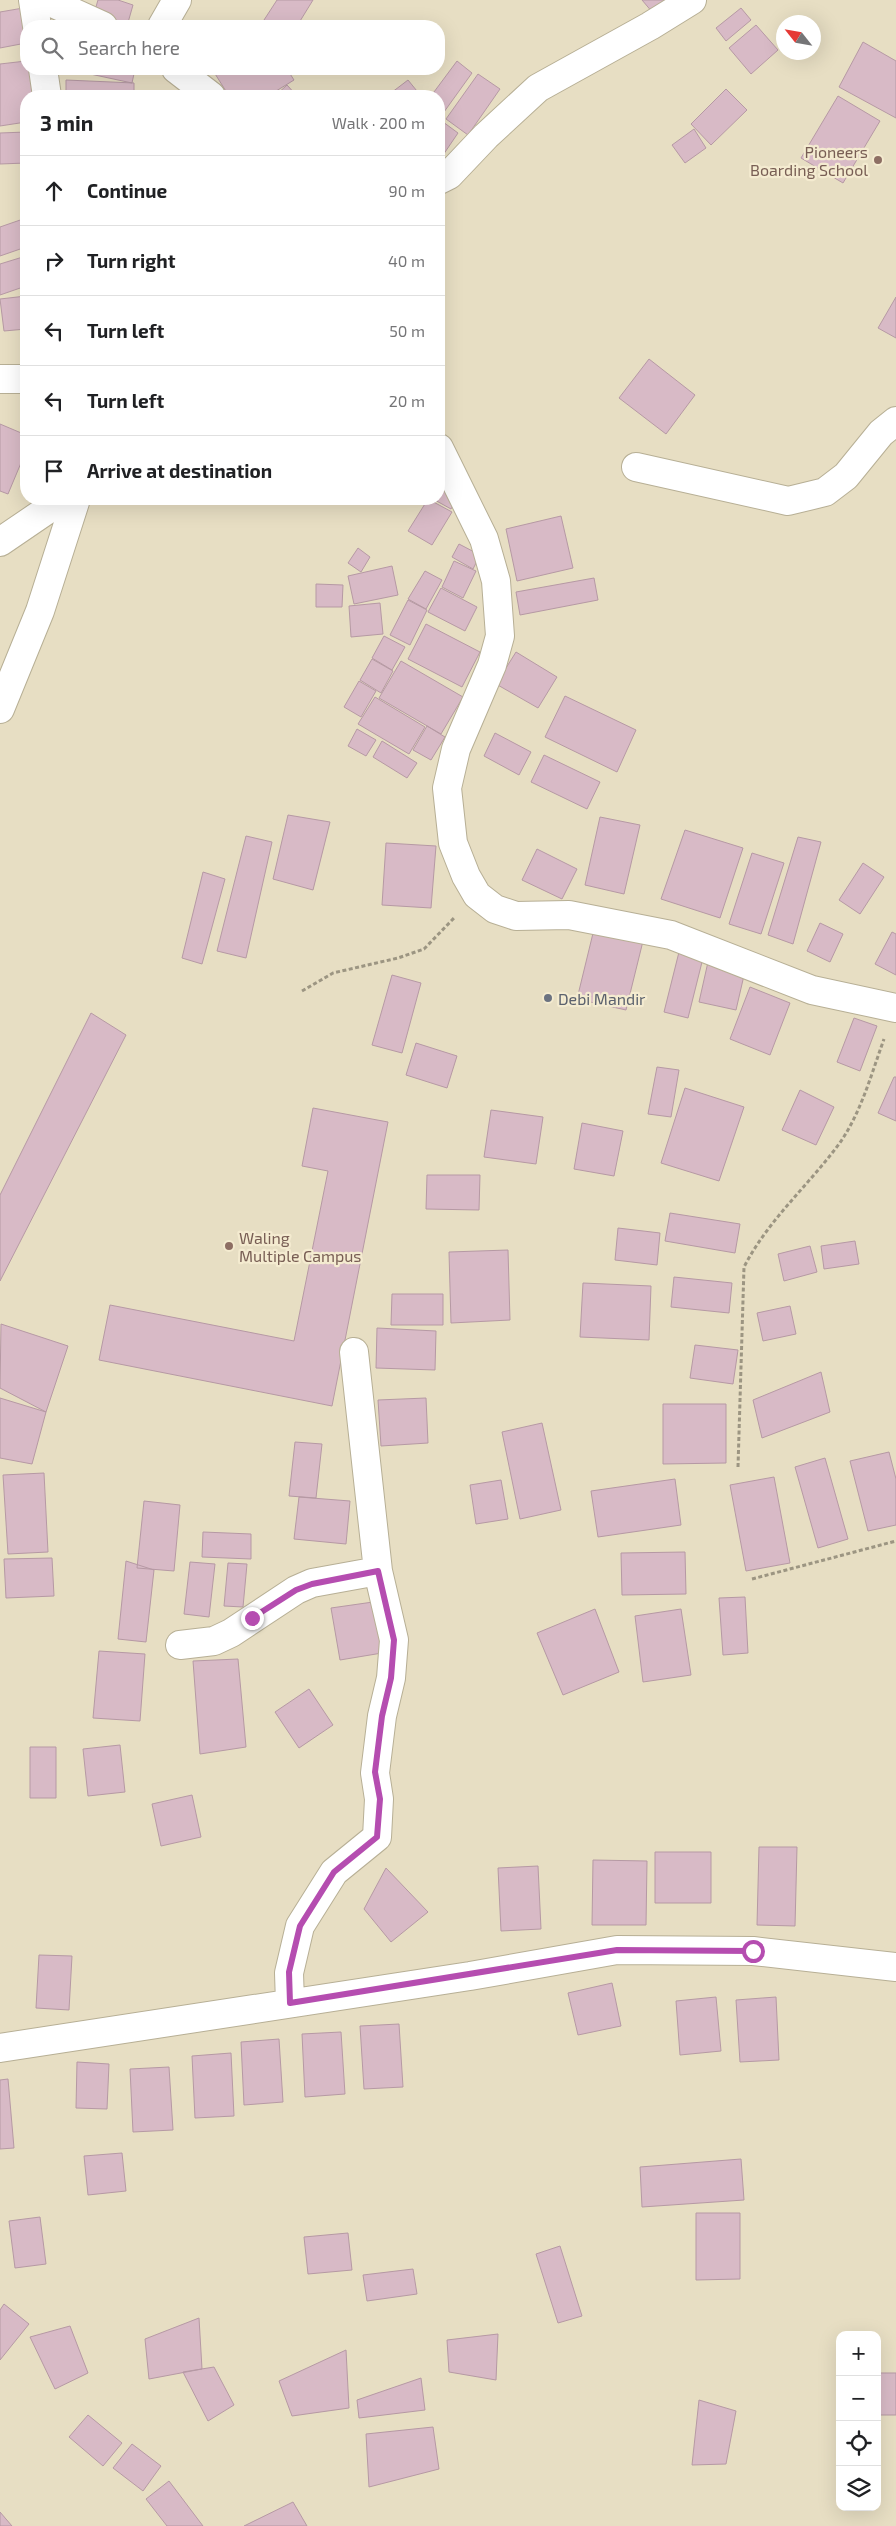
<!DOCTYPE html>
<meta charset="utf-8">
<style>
:root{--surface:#fff;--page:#f6f6f6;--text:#202124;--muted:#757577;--line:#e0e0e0}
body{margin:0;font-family:"Exo 2",sans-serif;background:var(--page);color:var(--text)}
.controls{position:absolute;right:15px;bottom:15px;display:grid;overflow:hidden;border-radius:10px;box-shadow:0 5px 20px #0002}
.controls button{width:45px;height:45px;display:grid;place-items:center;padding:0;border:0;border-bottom:1px solid var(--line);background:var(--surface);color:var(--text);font:25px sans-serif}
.compass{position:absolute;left:776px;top:15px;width:45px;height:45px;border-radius:50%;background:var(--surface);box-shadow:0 5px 20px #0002;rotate:301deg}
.stop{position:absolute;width:15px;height:15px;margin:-11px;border:4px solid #b54db0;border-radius:50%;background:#fff}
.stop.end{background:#b54db0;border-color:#fff;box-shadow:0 1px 5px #0008}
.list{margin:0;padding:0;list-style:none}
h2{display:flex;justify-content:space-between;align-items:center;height:65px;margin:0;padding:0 20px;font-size:21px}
h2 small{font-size:16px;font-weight:400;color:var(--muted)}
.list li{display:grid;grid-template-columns:32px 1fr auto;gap:15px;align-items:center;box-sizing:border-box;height:70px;padding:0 20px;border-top:1px solid var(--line)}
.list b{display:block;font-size:19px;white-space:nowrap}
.list em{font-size:16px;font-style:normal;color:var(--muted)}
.icon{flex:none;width:28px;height:28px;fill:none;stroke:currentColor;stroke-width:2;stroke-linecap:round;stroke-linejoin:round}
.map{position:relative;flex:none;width:896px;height:2526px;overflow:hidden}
.search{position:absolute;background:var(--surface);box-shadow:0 5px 20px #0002;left:20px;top:20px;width:425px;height:55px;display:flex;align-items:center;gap:12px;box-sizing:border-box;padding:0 18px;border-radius:20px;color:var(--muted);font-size:19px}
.panel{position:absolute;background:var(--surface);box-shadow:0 5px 20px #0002;left:20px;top:90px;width:425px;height:415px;border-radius:20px}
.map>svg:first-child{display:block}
.building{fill:#d8bac6;stroke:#b699a4}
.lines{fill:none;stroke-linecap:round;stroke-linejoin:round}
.street-casing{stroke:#b7af95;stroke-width:30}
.path{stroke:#9c9582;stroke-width:3;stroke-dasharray:4 2.5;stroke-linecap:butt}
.street{stroke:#fff;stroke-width:28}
.route{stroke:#b54db0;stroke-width:6}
.education-dot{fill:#8d6e63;stroke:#f4ebd0;stroke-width:2}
.worship-dot{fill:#6b7280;stroke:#f4ebd0;stroke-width:2}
.labels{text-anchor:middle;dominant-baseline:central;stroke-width:4.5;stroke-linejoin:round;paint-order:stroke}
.education-label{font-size:16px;fill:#785e54;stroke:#f4ebd0;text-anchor:end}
.worship-label{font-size:16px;fill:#5b616d;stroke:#f4ebd0;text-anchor:start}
</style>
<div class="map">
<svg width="896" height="2526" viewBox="0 0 896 2526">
<rect width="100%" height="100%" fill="#e7dec3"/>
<path class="building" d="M98 0H118L133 5 127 26 93 17Z
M277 0H313L297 26H274L264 20Z
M642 0H669L653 13Z
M29 7 26 43 0 48V12Z
M741 8 751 20 726 41 716 28Z
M756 25 778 50 751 74 729 48Z
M863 42 896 61V118L839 87Z
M26 61V69H40L44 96H26V122L0 126V64Z
M457 61 472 73 444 112 439 108V96H431Z
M67 69H135L132 83Z
M212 69H287L294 80 268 96H229Z
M478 74 500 89 468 135 446 119Z
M66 80 134 83V96H66Z
M408 80 421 96H387Z
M287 85 297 96H275Z
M726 89 747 110 711 145 691 124Z
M838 96 880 121 843 183 801 158Z
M439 119 458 133 439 161Z
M694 129 706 148 685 163 672 145Z
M26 132V163L0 164V133Z
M26 218V247L0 256V227Z
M26 256V286L0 295V264Z
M26 296V329L4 331 0 299Z
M896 297V338L878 328Z
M649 359 695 395 666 434 619 398Z
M0 424 26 435V451L8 494 0 491Z
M439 483 459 495 451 509 433 499H439Z
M428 499 452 512 432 545 408 531Z
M561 516 573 568 517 581 506 529Z
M459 544 480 555 473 569 452 557Z
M358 548 370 557 361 572 348 563Z
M454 561 476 571 463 598 442 587Z
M392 566 398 595 354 604 348 576Z
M425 571 442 580 426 609 408 599Z
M594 578 598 600 520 615 516 592Z
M316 584 343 585 342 607H316Z
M441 588 477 607 465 631 428 612Z
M408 600 427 610 410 645 390 635Z
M380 603 383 634 351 637 349 606Z
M426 624 480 652 462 687 408 659Z
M384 636 405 647 392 670 372 658Z
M516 652 557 677 538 708 496 684Z
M372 659 393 671 381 693 360 680Z
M401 661 463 697 441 734 379 698Z
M359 681 376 691 361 717 344 707Z
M565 696 636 730 617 772 545 737Z
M375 697 425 727 409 754 358 724Z
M427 726 445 737 431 760 413 750Z
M357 729 376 740 366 756 348 746Z
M495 733 531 752 519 775 484 756Z
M382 741 417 763 407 778 373 757Z
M544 755 600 782 587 809 531 782Z
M288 815 330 822 313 890 273 879Z
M600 817 640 825 624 894 585 885Z
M685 830 743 848 720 918 661 899Z
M246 836 272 842 246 958 217 951Z
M798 837 821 842 793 944 768 935Z
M386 843 436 846 431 908 382 905Z
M537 849 577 869 562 899 522 880Z
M752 853 784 863 761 934 729 924Z
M863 863 884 877 860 914 839 900Z
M203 872 225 879 202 964 182 958Z
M820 923 843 934 830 962 807 951Z
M595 925 644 937 626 1010 577 999Z
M892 932 896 934V975L875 964Z
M680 948 704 954 688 1018 664 1012Z
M708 962 745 971 736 1010 699 1002Z
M392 975 421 983 402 1053 372 1045Z
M750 987 790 1003 770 1055 730 1039Z
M91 1013 126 1035 0 1281V1195Z
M854 1018 877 1026 860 1071 837 1062Z
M416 1043 457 1056 447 1088 406 1075Z
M657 1067 679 1070 671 1117 648 1114Z
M894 1077H896V1121L878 1113Z
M685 1088 744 1107 719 1181 661 1163Z
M800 1090 834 1107 816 1145 782 1130Z
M313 1108 388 1122 332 1406 99 1360 110 1305 294 1341 328 1171 302 1166Z
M491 1110 543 1117 536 1164 484 1157Z
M582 1123 623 1131 614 1176 574 1169Z
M427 1175H480L479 1210 426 1209Z
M670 1213 740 1224 735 1253 665 1241Z
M618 1228 660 1233 657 1265 615 1260Z
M855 1241 859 1264 824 1269 821 1246Z
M810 1246 817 1272 784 1281 778 1254Z
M508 1250 510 1320 451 1323 449 1252Z
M674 1277 732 1283 729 1313 671 1307Z
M583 1283 651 1286 649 1340 580 1337Z
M392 1294H443V1325H391Z
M790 1306 796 1334 763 1341 757 1313Z
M1 1324 68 1346 46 1412 0 1388Z
M377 1328 436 1331 435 1370 376 1368Z
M695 1345 738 1350 733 1384 690 1378Z
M821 1372 830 1412 762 1438 753 1400Z
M0 1398 46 1412 32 1464 0 1458Z
M426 1398 428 1443 381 1446 378 1400Z
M663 1404H726V1463L663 1464Z
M542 1423 561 1510 520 1519 502 1432Z
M295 1442 322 1444 316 1498 289 1496Z
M889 1452 896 1479V1525L868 1531 850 1461Z
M825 1458 848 1539 818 1548 795 1467Z
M44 1473 48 1552 8 1554 3 1475Z
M774 1477 790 1563 746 1571 730 1485Z
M675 1479 681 1525 598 1537 591 1491Z
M501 1480 508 1519 476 1524 470 1485Z
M299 1497 350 1501 346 1544 294 1539Z
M144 1501 180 1505 174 1571 137 1568Z
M203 1532 251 1534V1559L202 1557Z
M685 1552 686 1594 622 1595 621 1553Z
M52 1558 54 1596 6 1598 4 1559Z
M126 1561 154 1570 146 1642 118 1639Z
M190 1562 215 1564 209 1617 184 1614Z
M228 1563 247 1564 243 1607 224 1606Z
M745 1597 748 1653 723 1655 719 1598Z
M380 1601 388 1652 340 1660 331 1608Z
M595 1609 619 1672 563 1695 537 1633Z
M681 1609 691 1675 643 1682 635 1616Z
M99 1651 145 1654 140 1721 93 1718Z
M238 1659 246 1747 200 1754 193 1661Z
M309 1689 333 1725 299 1748 275 1712Z
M120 1745 125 1792 88 1796 83 1749Z
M30 1747H56V1798H30Z
M192 1795 201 1837 161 1846 152 1804Z
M759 1847H797L795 1926 757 1925Z
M655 1852H711V1903H655Z
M593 1860 647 1861 646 1925H592Z
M538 1866 541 1929 501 1931 498 1868Z
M386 1868 428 1912 391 1942 364 1909Z
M39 1955 72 1956 69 2010 36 2008Z
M612 1983 621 2026 578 2035 568 1993Z
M716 1997 721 2051 680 2055 676 2001Z
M776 1997 779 2060 740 2062 736 2000Z
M399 2024 403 2087 364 2089 360 2026Z
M341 2032 345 2094 305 2097 302 2034Z
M279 2039 283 2102 244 2105 241 2042Z
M231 2053 234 2116 195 2118 192 2056Z
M77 2062 109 2064 107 2109 76 2108Z
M169 2067 173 2130 133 2132 130 2069Z
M8 2079 14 2148 0 2149V2080Z
M122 2153 126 2191 88 2195 84 2156Z
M741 2159 744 2200 642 2207 640 2167Z
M696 2213H740V2279L696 2280Z
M40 2217 46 2264 15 2268 9 2221Z
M348 2233 352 2270 308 2274 304 2237Z
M560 2246 582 2316 558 2323 536 2254Z
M413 2269 417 2294 367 2301 363 2275Z
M4 2304 29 2324 0 2360V2310Z
M199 2318 202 2369 149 2379 145 2339Z
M70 2326 88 2373 55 2389 30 2337Z
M498 2334 496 2380 449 2372 447 2340Z
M346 2350 349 2408 292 2416 279 2381Z
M214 2367 234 2405 208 2421 183 2372Z
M877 2373H896V2415H877Z
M421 2378 425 2410 359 2418 357 2400Z
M699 2400 736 2411 726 2464 692 2465Z
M88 2415 122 2443 103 2466 69 2437Z
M433 2427 439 2469 369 2487 366 2434Z
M132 2444 161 2466 143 2491 113 2468Z
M169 2481 203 2526H167L146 2499Z
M293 2502 307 2526H244Z
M0 2512 12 2526H0Z"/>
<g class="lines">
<g class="street-casing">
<path id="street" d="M33 0 37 26
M46 0 103 26
M162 26 177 0
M43 69 47 96
M176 69 211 96
M439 180 449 175 486 136 538 88 650 26 692 0
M0 379H26
M439 448 484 539 496 581 500 636 492 665 456 749 447 788 453 843 466 876 477 895 495 909 516 916 569 915 671 935 812 990 896 1008
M636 467 788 501 825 492 846 476 881 433 896 421
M0 542 63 499
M0 709 40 611 76 499
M180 1645 214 1641 231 1633 296 1590 312 1583 378 1571
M290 2003 289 1973 300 1926 334 1872 377 1837 379 1799 375 1773 382 1716 391 1678 394 1640 378 1571 354 1352
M0 2048 470 1976 617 1950 753 1951 896 1967"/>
</g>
<path class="path" d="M302 991 333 973 398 958 424 949 455 917
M738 1467 744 1267C768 1220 808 1186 839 1144 861 1113 871 1075 884 1039
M752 1579 896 1541"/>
<use href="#street" class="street"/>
</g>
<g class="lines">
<path class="route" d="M252 1618 296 1590 312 1584 378 1571 394 1640 391 1678 382 1716 375 1772 380 1799 377 1837 334 1872 300 1926 289 1972 290 2003 617 1950 753 1951"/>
</g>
<g class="education-dot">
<circle cx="878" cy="160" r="5"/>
<circle cx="229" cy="1246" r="5"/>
</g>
<circle class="worship-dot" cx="548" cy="998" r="5"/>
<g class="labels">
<g class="education-label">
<text x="868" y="151">Pioneers<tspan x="868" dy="18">Boarding School</tspan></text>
<text x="239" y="1237" text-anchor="start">Waling<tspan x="239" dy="18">Multiple Campus</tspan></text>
</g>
<g class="worship-label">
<text x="558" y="998">Debi Mandir</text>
</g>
</g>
</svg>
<div class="controls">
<button>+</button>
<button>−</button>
<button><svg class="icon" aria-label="locate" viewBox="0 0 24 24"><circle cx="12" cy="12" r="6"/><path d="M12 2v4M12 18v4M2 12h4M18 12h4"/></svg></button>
<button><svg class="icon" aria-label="layers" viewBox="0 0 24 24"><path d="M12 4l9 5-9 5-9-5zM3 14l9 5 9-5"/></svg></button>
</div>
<svg class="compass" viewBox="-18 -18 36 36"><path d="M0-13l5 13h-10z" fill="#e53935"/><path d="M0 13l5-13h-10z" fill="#757577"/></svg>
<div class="stop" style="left:753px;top:1951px"></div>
<div class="stop end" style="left:252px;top:1618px"></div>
<div class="search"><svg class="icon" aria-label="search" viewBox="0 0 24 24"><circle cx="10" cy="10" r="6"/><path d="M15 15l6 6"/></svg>Search here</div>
<section class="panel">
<h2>3 min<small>Walk · 200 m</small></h2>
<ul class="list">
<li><svg class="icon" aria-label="ahead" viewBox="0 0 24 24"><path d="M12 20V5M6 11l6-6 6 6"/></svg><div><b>Continue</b></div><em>90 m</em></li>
<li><svg class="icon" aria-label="right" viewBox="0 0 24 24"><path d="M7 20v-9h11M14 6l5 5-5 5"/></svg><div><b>Turn right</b></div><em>40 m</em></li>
<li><svg class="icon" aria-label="left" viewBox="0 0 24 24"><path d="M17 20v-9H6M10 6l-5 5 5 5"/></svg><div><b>Turn left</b></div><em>50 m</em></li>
<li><svg class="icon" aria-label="left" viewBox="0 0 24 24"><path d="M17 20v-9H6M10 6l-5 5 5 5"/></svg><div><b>Turn left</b></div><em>20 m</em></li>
<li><svg class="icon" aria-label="arrive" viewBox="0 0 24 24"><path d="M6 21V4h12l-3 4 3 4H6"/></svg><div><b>Arrive at destination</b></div></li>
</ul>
</section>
</div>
